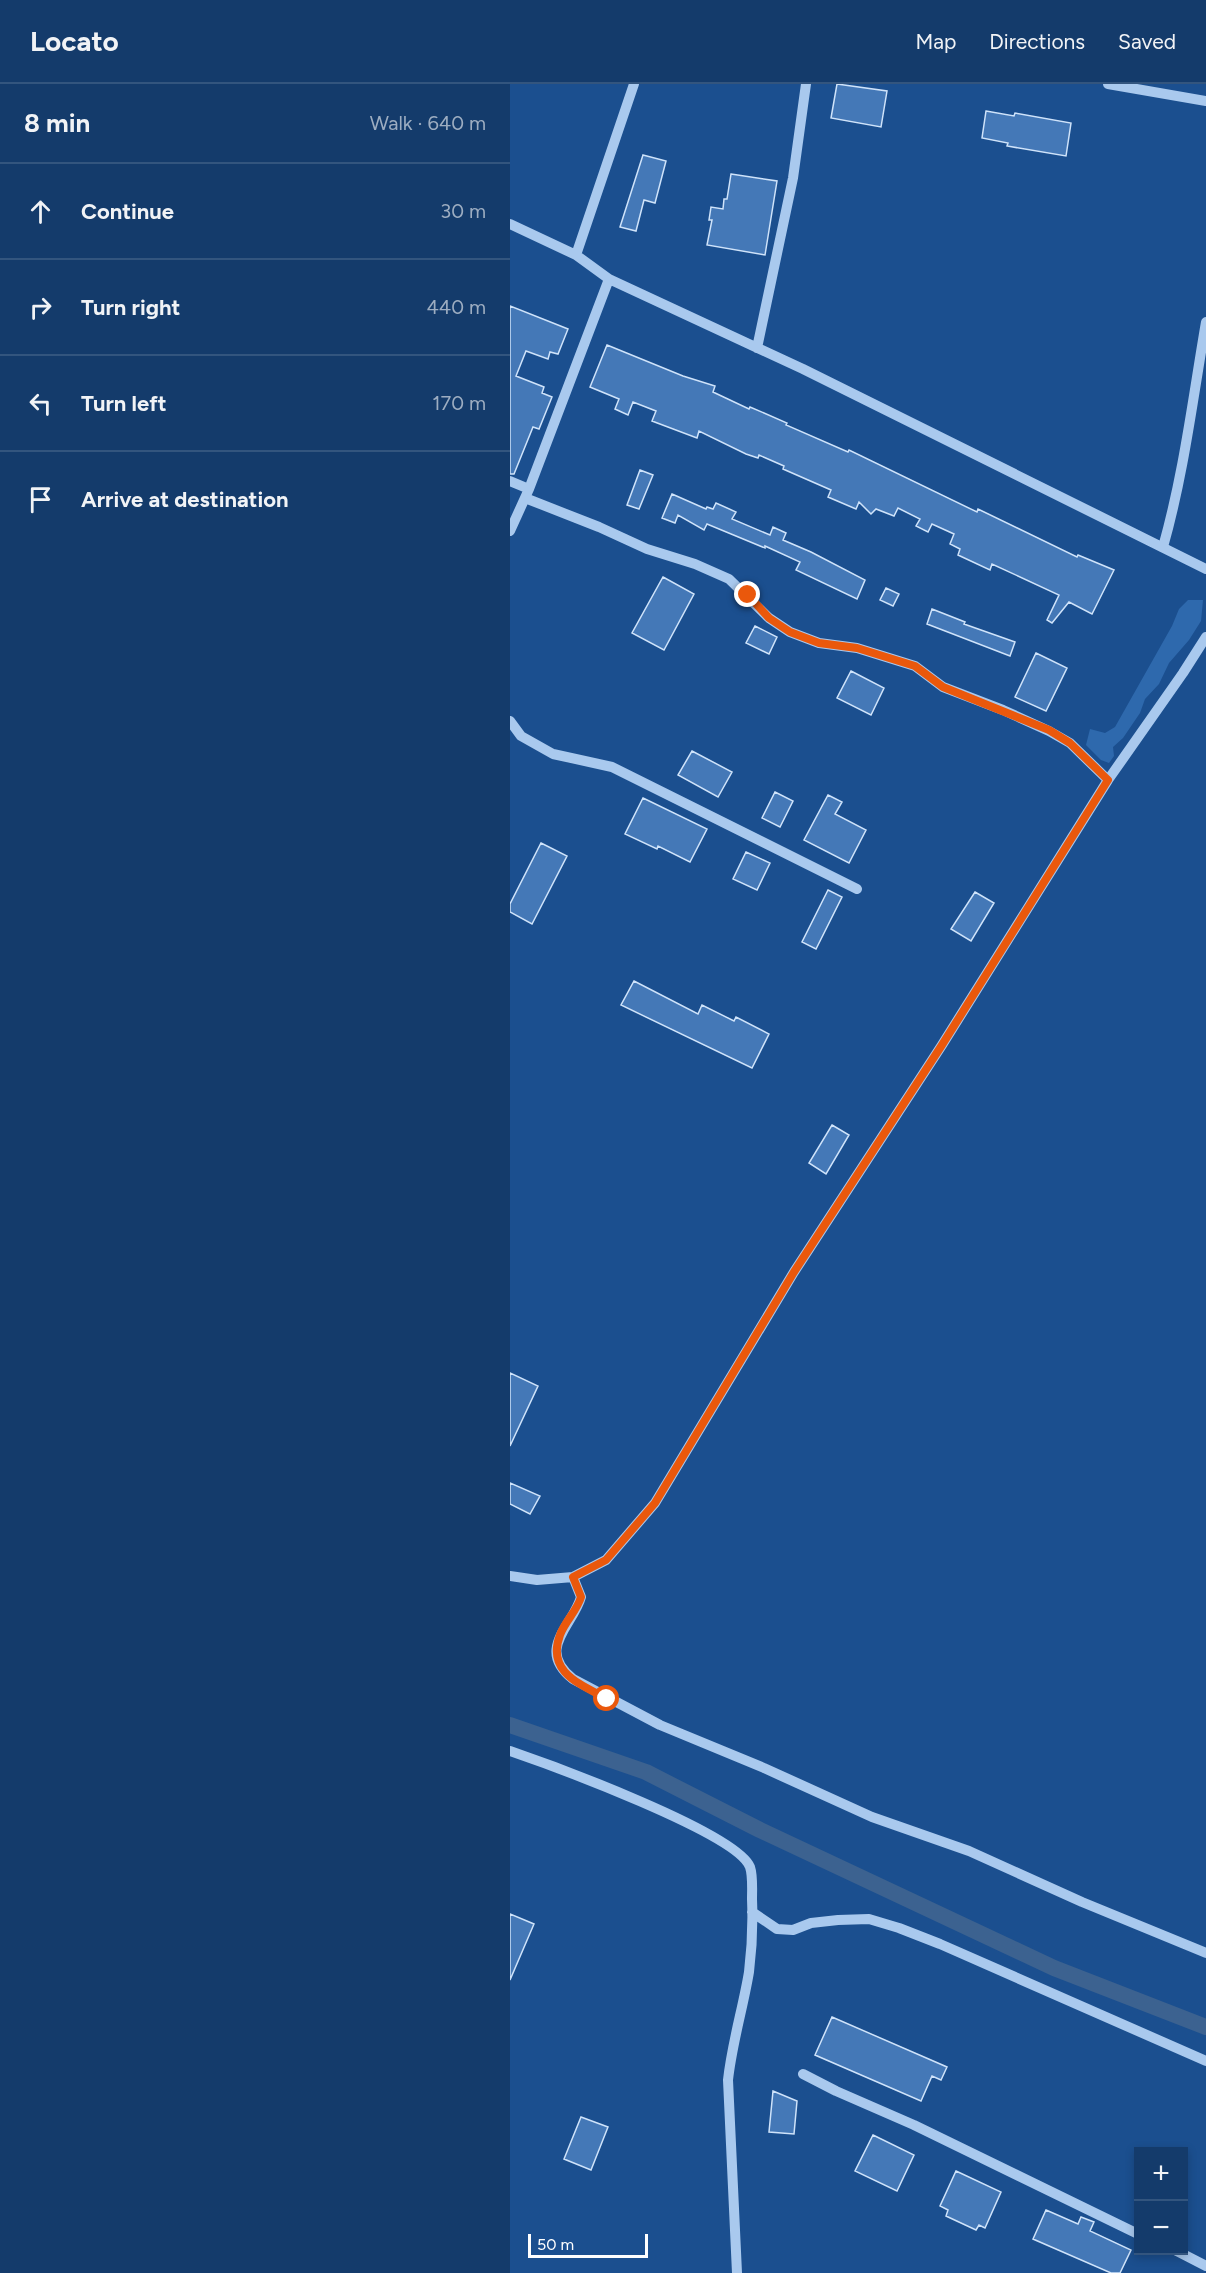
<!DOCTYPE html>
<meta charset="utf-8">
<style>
:root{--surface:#143b6b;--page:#1d4271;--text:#f1f3f6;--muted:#9dadc1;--line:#33557e}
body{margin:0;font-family:Figtree,sans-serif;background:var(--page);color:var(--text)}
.controls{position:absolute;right:18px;bottom:18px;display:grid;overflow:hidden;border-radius:0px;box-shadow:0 3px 9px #0003}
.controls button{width:54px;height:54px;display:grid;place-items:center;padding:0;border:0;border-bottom:2px solid var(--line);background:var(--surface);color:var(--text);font:30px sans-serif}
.scale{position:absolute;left:18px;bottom:15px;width:120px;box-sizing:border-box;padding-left:6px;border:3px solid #fff;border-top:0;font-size:16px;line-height:21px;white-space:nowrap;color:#fff;-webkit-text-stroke:4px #1b4f8f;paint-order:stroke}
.stop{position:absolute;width:18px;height:18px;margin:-14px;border:4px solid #ea580c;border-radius:50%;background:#fff}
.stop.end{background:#ea580c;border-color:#fff;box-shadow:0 2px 6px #0008}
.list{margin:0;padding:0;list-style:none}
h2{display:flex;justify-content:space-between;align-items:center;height:78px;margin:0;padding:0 24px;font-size:26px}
h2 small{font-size:20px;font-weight:400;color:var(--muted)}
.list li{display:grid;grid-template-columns:39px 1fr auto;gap:18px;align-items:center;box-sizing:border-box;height:96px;padding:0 24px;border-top:2px solid var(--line)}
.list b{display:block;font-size:22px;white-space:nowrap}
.list em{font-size:20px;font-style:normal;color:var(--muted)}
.icon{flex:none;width:33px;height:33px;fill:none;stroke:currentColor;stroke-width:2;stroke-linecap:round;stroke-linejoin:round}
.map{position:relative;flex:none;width:696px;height:2189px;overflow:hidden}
header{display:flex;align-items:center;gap:36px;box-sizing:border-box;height:84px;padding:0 30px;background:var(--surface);border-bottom:2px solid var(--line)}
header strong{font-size:28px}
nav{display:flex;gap:33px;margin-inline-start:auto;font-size:21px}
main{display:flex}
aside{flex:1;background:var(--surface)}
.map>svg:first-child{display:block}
.green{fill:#2e69ad}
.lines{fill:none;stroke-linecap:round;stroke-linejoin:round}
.canal{stroke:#3c6290;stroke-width:16}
.building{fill:#4478b7;stroke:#cfe3fa;stroke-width:1.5}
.minor{stroke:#a9c9ee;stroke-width:10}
.route{stroke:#ea580c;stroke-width:8}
</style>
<header>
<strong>Locato</strong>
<nav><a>Map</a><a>Directions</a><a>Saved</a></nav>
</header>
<main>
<aside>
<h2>8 min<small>Walk · 640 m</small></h2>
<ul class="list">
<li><svg class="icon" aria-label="ahead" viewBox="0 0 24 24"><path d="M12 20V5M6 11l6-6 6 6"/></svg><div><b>Continue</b></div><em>30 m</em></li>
<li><svg class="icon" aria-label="right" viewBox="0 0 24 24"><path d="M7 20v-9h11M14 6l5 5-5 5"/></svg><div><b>Turn right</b></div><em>440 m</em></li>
<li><svg class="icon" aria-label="left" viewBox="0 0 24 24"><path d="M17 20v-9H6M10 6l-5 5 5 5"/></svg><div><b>Turn left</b></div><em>170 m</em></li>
<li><svg class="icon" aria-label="arrive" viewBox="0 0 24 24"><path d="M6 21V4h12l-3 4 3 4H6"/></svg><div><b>Arrive at destination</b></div></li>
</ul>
</aside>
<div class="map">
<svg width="696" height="2189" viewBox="0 0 696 2189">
<rect width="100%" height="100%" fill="#1b4f8f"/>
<path class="green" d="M678 516H693L691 537 679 556 659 579 649 600 635 615 630 629 613 654 603 663 604 672 599 679 591 676 576 661 580 645 595 649 605 643 662 542 669 525Z"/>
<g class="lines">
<path class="canal" d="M0 1641 136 1688 250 1746 544 1884 696 1943"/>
</g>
<path class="building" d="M327 0 377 7 371 43 321 34Z
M476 27 504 32 505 29 561 39 556 72 497 62 498 59 472 54Z
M133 71 156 77 145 119 134 116 126 147 110 143Z
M221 90 267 97 255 171 197 161 202 136H199L201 123 213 125 214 115H217Z
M0 222 58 245 48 270 40 268 38 275 16 267 6 292 34 303 32 309 42 313 29 345 23 343 4 390H0Z
M97 261 173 292 205 302 203 308 239 325 240 323 277 339 276 341 338 368 339 366 467 428 468 425 567 473 568 471 604 486 582 530 559 518 542 539 537 536 549 511 482 480 480 486 448 471 450 465 440 460 444 450 422 440 418 448 406 442 410 435 388 424 384 432 366 425 361 430 349 418 346 425 318 413 321 406 273 385 274 382 249 371 248 374 236 370 189 347 187 354 142 337 146 327 123 318 118 331 105 325 109 315 80 303Z
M130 386 143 391 129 425 117 421Z
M162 410 196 425 197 423 203 425 206 419 226 428 222 435 260 451 263 443 276 449 273 456 301 468 355 496 347 515 286 486 290 478 255 462V464L197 440 194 446 168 431 165 439 152 434Z
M153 493 184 510 154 566 122 549Z
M376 504 389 510 383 522 370 516Z
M422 525 455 538 454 540 505 558 500 572 417 540Z
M245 542 267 553 259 570 236 559Z
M526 569 557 584 536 627 505 613Z
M341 587 374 604 361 631 327 614Z
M182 667 222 688 208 713 168 691Z
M265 708 283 717 270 743 252 734Z
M318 711 332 718 325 730 356 746 339 779 294 756Z
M133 714 197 745 180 778 148 762 147 765 115 750Z
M31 759 57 772 22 840 0 828V820Z
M236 768 260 779 247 806 223 795Z
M318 806 332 813 306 865 292 858Z
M465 808 484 819 461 857 441 845Z
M124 897 188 930 192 921 224 937 226 933 259 950 242 984 111 921Z
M322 1041 339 1051 316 1090 299 1079Z
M0 1289 28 1302 0 1362Z
M0 1399 30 1412 20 1430 0 1420Z
M0 1830 24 1840 0 1896Z
M322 1933 437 1983 431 1996 422 1992 411 2017 305 1971Z
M263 2007 287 2017 284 2050 259 2048Z
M71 2033 98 2043 81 2086 54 2075Z
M363 2051 404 2071 387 2107 345 2087Z
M446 2087 491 2108 475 2144 469 2141 466 2146 436 2132 438 2126 430 2122Z
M536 2126 568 2140 571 2133 584 2138 580 2147 621 2166 610 2189H601L523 2155Z"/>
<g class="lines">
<path class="minor" d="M598 0 696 17
M0 140 66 171 99 195 293 285 696 485
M66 171 124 0
M247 264 283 94 296 0
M0 397 19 405
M15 414 89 443 137 465 185 480 219 495 259 534 280 548 309 559 347 564 405 582 433 603 493 626 539 647 560 659 598 696
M0 447 19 405 99 195
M653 463C674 389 683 313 696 238
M0 637 11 652 43 670 102 683 347 805
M0 1492 27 1496 63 1493 96 1476 145 1419 284 1188 432 961 598 696 673 589 696 553
M63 1493 71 1513C63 1542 25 1565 63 1595L150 1641 254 1684 362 1733 459 1767 572 1818 696 1869
M0 1667C41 1681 227 1749 240 1783 243 1792 242 1806 242 1815 243 1839 242 1864 239 1888 233 1924 222 1959 218 1996L227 2189
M242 1828 267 1845 283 1846 301 1839 328 1836 359 1835 389 1844 430 1860 696 1977
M293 1990 326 2007 404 2041 628 2150
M665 2166 696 2182"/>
</g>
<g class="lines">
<path class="route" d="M97 1615C70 1600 36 1588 50 1551 55 1537 67 1527 71 1513L63 1493 96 1476 145 1419 284 1188 432 961 598 696 560 659 539 646 433 603 405 582 347 564 309 559 280 548 259 534 238 511"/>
</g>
</svg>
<div class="controls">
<button>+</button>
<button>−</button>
</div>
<div class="scale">50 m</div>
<div class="stop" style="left:97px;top:1615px"></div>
<div class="stop end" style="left:238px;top:511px"></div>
</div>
</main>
